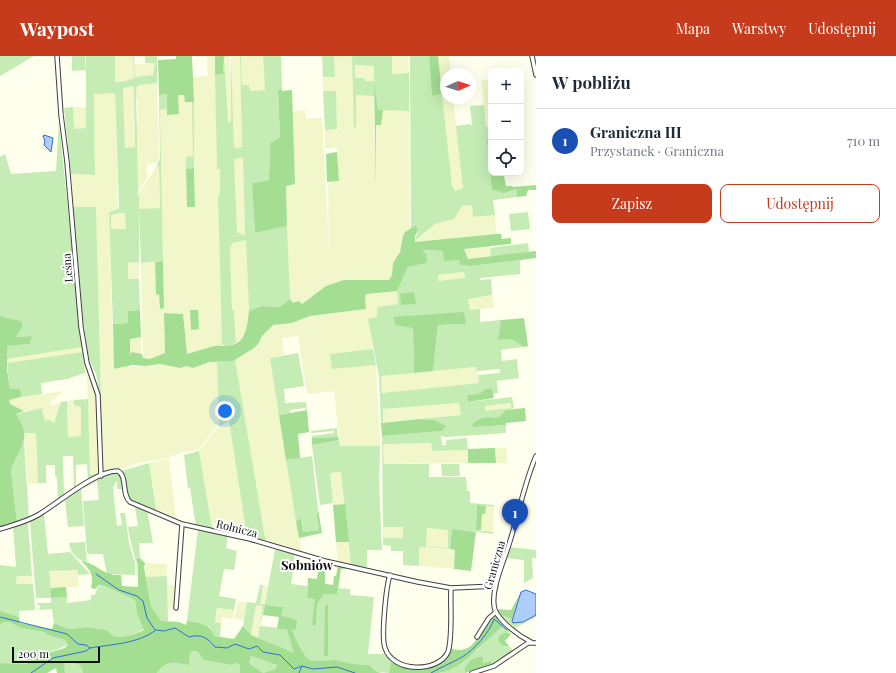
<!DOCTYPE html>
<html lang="pl">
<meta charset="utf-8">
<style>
:root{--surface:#fff;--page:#f6f6f7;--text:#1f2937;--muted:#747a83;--line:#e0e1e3;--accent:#c63b1c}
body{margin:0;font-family:"Playfair Display",serif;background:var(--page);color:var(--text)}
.controls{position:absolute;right:12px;top:12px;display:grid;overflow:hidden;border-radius:8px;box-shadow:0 4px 16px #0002}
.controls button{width:36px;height:36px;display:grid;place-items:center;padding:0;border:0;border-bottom:1px solid var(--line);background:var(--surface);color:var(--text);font:20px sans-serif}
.compass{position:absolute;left:440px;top:12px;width:36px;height:36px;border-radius:50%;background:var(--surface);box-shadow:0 4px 16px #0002;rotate:87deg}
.scale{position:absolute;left:12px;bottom:10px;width:88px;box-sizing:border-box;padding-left:4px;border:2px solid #0d0d0d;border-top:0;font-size:11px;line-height:14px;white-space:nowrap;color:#0d0d0d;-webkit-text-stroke:3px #fff;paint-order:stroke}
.you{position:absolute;left:225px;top:355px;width:14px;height:14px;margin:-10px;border:3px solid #fff;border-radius:50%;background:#1a73e8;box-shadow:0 0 0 6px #1a73e833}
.badge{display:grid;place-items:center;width:26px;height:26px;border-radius:50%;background:var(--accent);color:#fff;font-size:13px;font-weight:700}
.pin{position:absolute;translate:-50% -33px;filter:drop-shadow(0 1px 2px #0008)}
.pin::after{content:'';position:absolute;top:21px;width:14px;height:12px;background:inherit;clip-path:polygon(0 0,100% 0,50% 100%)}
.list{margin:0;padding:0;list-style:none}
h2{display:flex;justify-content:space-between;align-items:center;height:52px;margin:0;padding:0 16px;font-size:17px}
h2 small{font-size:13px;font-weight:400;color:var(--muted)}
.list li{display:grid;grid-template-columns:26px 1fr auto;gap:12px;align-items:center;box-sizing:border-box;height:64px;padding:0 16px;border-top:1px solid var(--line)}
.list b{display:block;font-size:15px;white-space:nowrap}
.list p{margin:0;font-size:13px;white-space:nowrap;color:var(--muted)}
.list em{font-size:13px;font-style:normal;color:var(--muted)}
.actions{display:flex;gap:8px;padding:12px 16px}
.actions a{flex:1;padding:9px 0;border:1px solid var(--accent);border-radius:8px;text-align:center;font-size:14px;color:var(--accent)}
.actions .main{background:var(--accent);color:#fff}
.icon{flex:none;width:22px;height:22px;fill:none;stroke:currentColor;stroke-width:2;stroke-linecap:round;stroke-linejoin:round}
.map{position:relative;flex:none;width:536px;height:617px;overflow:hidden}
header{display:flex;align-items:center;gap:24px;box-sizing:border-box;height:56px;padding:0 20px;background:var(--accent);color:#fff}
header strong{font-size:19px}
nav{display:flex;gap:22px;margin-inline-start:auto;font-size:14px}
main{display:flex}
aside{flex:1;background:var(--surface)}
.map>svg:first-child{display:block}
.farmland{fill:#f1f7cb;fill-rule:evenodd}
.green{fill:#c5ecb4;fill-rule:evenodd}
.forest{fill:#a3de93;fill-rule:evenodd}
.water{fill:#aecdfa;stroke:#316ed6}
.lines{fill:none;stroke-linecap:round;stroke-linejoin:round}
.stream{stroke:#316ed6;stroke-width:1}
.minor-casing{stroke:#404040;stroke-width:5.5}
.minor{stroke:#fff;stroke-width:3.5}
.labels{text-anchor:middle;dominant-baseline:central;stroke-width:4;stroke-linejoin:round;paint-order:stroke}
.street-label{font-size:11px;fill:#0d0d0d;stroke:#fff}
.quarter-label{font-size:13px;font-weight:bold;fill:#0d0d0d;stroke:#fff}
</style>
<header>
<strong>Waypost</strong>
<nav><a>Mapa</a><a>Warstwy</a><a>Udostępnij</a></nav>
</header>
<main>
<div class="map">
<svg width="536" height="617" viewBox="0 0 536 617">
<rect width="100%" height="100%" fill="#feffed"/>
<path class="farmland" d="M115 0H133L134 22 122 26H115Z
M207 0H215L217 113H220V139L218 140 222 289 186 298 183 258 164 257 165 297 150 303 143 302 141 207 155 206 156 238H159L164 252 160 54 167 53V58L177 39H184L192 45 194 65 193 21 208 20ZM194 88 195 151H187L186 101 193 100Z
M224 0H230V2L232 66H227Z
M231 0 240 1 242 91 234 92Z
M241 0H263L265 34 249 35 242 29Z
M334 0H352L356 71V39L374 40 375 111 376 69H381L383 54 409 55 410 173 403 180 400 196 393 207 392 219 389 224H344L326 230 302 248 293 247 290 243 289 236 286 130 295 128 292 56 305 54 306 63 322 62 329 192 328 132 330 126 339 125 337 91 325 93V74L337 73 336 36 323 35V21H335Z
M392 0H408L409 17 392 18Z
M438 0H449L451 18H446V42H453L464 132 455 136 452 130Z
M155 7 153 19 135 21V8Z
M355 9 374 10V25H365L355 22Z
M491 23V71H486L481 24Z
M157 27 159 103 156 107 147 108V121L138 137 136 66H138V43L136 42V32L139 29Z
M134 30 135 91 125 92 123 32Z
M94 37H115L118 153 109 156 114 313 160 308 180 312 186 310 193 312 209 306H217L219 369 214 373 198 394 184 396 164 403 139 407 118 414 116 412 103 415 96 151H73L71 118 95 119Z
M73 51H86V72L74 73Z
M243 102 245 181 237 177 234 103Z
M157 109 159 111 160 152 139 153V138Z
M472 148 473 161 495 159 496 178 415 186 435 168 454 163 462 150Z
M119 157H125L127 173H111V158Z
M246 184 249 255 246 278 243 282 236 287 235 259 234 254H232L230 192 234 187Z
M490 190 491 201 468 203 464 193Z
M139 206V223L128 224V207Z
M464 216 465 222 438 225V219Z
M397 235 399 248 377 251V261L368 263 373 293 331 298 332 313 376 309 380 390H340L334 335 307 338 298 280 282 282 284 299 270 302 302 499 266 487 235 303 259 287 262 280 273 269 292 267 310 260 366 253 365 239 367 238Z
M492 239 494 251 470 255 468 243Z
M141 281V298L131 296 130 302V283Z
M82 291 83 296 7 307V303Z
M477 311 479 327 382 337 381 320Z
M87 319 94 331 96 354 98 417 90 419Z
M64 335 50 346 52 350 61 346 54 367 45 366 42 353 24 355 10 348 9 343Z
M74 344V349L81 351V380L68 381 67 345Z
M459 347 461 359 383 366 382 353Z
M511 347V352L485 355V350Z
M229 365 247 481 212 472 199 395 215 374Z
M36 376 38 427 28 428 24 377Z
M383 387H431L432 395 468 394V407L384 408Z
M495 392H507V407H496Z
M169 403 176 464 157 456 149 407Z
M341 416 345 448 333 449 330 417Z
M486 450 494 451 493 476 481 474 482 458H485Z
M383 471H403V482H383Z
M427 472 448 474V492H431L456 494 454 513 419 510V491H426Z
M336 486H349L351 509 338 506Z
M145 507 167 508V520L146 521Z
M77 514 79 531 51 532 49 515Z
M17 520H32L33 528H16Z
M168 529H177L176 552 168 553Z
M263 529 269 530 265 549 260 548Z
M238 546H247L244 564 234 563Z
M256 549 263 550 258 582 251 579Z
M217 552 234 554 232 563 222 561 221 567H215Z"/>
<path class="green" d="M0 0H34L0 20Z
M72 0H85L86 14 72 15Z
M86 0H115V26H122L134 22 133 0H134L135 21 153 19 155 7H145V0H157V27L139 29 136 32 138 137 136 139 139 138V206L128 207V223H139L140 254 128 255V267L113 268 109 156 118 153 119 150 115 37 94 38 95 119 71 118 64 52 73 51 74 73 86 72ZM134 30 135 91 125 92 123 32ZM119 157H125L126 173H111V159Z
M224 0H228L224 1 228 66H231V0L234 92 242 91 240 0H241L242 29H249L250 35 265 34 263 0H281L282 33 278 34 280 83 270 88 269 124 252 127 255 177 287 170 290 243 280 251 262 250 249 255 246 184 233 187 230 192 232 254H234L236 287 227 290 222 289 218 139H220V113H217L215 19 223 18ZM243 102 245 180 237 176 234 103Z
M322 0H334L335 21H323Z
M352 0H392V18L409 17V55L378 54 374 30V40L356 39V71H354ZM355 9 374 10V25H365L364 22H355Z
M410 0H429L432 40 442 38 452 130 455 135 463 132 456 70 470 68V70L472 68 470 50 484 49 486 70 491 71V98L486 78 492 134 502 136 503 138 516 133 517 141 493 144 495 159 473 161 472 149 462 150 454 163 435 168 415 185 418 174 416 169 411 173Z
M323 35H336L337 73 325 74Z
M167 38V53L160 54 163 205 141 207 139 153 160 152 159 111 157 109 160 102 159 39Z
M192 45 194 46V112L186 113V101L193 100Z
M59 66 82 291 7 303V290L30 288 32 280 16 281 23 270 21 265 0 260V101L5 98 11 118 56 115Z
M73 151H96L103 415 100 339 96 318 89 303 83 264Z
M528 156 530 173 511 175 509 158Z
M528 187 529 196 491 201 490 192Z
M421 194 443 195 459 204 461 209 471 210 520 204V218L480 222V224L491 223 492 239 468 243 470 254 480 253V266L501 264 499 284 511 283 524 291 501 294 502 305 517 303 519 322 497 325 498 337 493 338 492 332 486 333 478 338 467 339 468 346 512 341 514 352 506 354 499 362 475 371 506 369V377L446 381 441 380 442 389H446V384L467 382 468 394 432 395 431 387 383 388 384 408H429V421H466L467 435H470V447L494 449V451L477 449 476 474 493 476V478L452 473 450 493 419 491V510L403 509V495H391V490L383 489V482H403V471H383L382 380 442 375 434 364 419 363 461 359 459 347 383 353V366L381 367 379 321 368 263 377 261V251L398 248 397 235 408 211 427 207ZM464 216 465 222 438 225V219ZM464 256 465 268 438 269 433 315 476 311 477 315 500 313V317L478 319 479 327 382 337 381 320 414 317 413 272ZM511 347V352L485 355V350ZM427 472 448 474V492L426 491Z
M373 293 376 309 332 313 330 298Z
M83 296 85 317 67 323 41 327 42 338 21 341 19 334 10 333 7 307Z
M298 297 304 330 284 333 285 347 306 346 307 354 305 352 290 354V357L279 359 270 302Z
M235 303 266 487 237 480 247 481 229 365 219 371 217 306Z
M88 343 90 419 98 417V419L88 424 87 408 76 409V431L86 424 87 427 74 432 73 400H63L64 440 58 444 57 421 55 420V409H46V427H38L36 377H24L16 358 42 352 45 365 49 364 54 367 61 346 67 345 68 381 81 380V351L74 349V344Z
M337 372 338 381 312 382V380L334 377V375L311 377V375Z
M339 384 340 390H380L379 426 382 494H367V510L363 512 351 509 341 416 330 417 333 447 320 449 312 389Z
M24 385 29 462 17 466 11 415 13 407Z
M199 395 212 472 225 477 196 470 190 432H188L184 399 173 402Z
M312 400 318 453 317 460 319 474 303 476 301 464 296 465 286 404Z
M149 407 156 453 157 456C144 451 128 449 126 433 125 427 125 421 121 415Z
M441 408H459L460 420H442Z
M112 416 119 417 122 424V433H117V425L113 432 117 470 122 469 120 457H125L129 488 135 507V519L107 518 103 498H88L87 496 83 445 99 444 97 425 84 432V431Z
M81 433 84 470 68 471 65 444Z
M55 449 44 458 48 498 70 496 90 518 78 519 77 514 49 515 52 542 67 541V547L91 544V539H95L98 530 107 531 135 544 137 558 144 573 132 579 120 581 113 580 107 574 88 571 68 573 54 567 52 553 39 554 40 550 36 547H51V542H36L30 465Z
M135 451 147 454 153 487H139L140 502 136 503 138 519H137C137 502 130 488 128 471L138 470Z
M26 466 28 467 32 520H17L16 528H33L35 554 19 555V561L0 555V509L16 511 13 470Z
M198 473 228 479 226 492 237 495 234 514 224 513 219 540 236 543 234 554 217 552 215 567H221L220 581 214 580 210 571 203 568 187 565Z
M85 486 87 506C76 504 71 497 69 487Z
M510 491 536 494V502H532L533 522 524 527V504L506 502Z
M275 493 295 498 291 528 307 530V542L315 543 316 568 317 548 324 538 337 539 338 532 350 533V539L374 541 368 598H385L391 606 389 617 377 616 369 609 353 608 336 604 312 605 307 602 299 590 292 574 281 560 282 551 265 549 260 570 288 573 295 598 258 582 263 550 256 549 251 579 243 570 247 546 256 547 260 529H263L260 548H265Z
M167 520 168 565H161L151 550 146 521Z
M500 559 512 563 513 567 523 566 536 559V561L515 572Z
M3 566H9L21 572 44 576 48 579 65 584 68 589 41 599 32 606 25 608 0 607V569Z
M503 570 512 577 506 576 500 579 505 591 509 590 514 595 494 608 490 605 482 607 483 603 465 610V617H441L478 594 493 577Z
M192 595H197L204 604 231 609 237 607 240 609V617H157C165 604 176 606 190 608L189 600Z
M251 600 277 609 275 613 263 617 249 607Z
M63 607C73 607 82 606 83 617H65Z"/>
<path class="forest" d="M176 0H192L194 46H185L184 39H178L179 58 167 59V38L159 39 158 4 176 3Z
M215 0H224L223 18 215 19Z
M429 0H438L442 38 432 40Z
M374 25 378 54H383L381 69H376V130Z
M282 33V35L292 34 295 128 286 130 287 170 255 177 252 127 269 124 270 87 280 82 278 34Z
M486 78 491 95V117L504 120 506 130H512L513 131 536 129V134H528L526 140 517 141 516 133 502 138V136L492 134Z
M337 96 339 125 327 126 326 98Z
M194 112 195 151H187L186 113Z
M416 169 418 174 415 180V186L496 178H501L502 183 511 182V188L464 193 468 203 536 195V202L471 210 460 209 459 204 444 205 443 195 422 194 426 198 427 207 408 211 397 235 367 238 365 240 366 253 310 260 292 267 273 269 262 280 259 287 254 292 233 305 209 306 193 312 186 310 180 312 160 308 145 310 133 309 114 313 113 268 128 267V255L140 254 141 281 130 283V301L131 296 142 298 143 302 150 303 165 297 164 257 183 258 187 298C195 296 203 293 211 291 216 289 221 290 226 290 247 289 247 270 249 255L262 250 280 251 290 243 293 247 299 245 302 248 326 230 344 224H389L392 219 393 207 400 196 403 180 405 176Z
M163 205 164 252 160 253 159 238 156 239 155 206Z
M414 236 416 248 401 249 400 238Z
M190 254H198L199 273 191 274Z
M464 256 466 268 438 269 433 315 414 317 413 272 395 269 394 261Z
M0 260 21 265 23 270 16 281 32 280 30 288 7 290V313L10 333H20L21 341 9 344 10 348 24 355 16 358C19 364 23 370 24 376 27 389 13 402 11 415L17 466 0 471Z
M524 262 528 290 524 291 511 283 498 284 501 264Z
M492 332 494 342 468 346 467 339 478 338 486 333Z
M525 352 526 365 506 367V369L475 371 472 370C478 360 488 361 498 362L506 354Z
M307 354 309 376 298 378 300 402 286 404 279 359Z
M419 363 434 364 446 370 442 375 382 380 381 367Z
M338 381 339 384 312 389V382Z
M495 392 496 407H468V393Z
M345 448 349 486H336L333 449Z
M477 449 486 450 485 458H482L481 474H476Z
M318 453 322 477 299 482 296 465 301 463 303 476 319 474 317 460Z
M452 473 476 476 471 515 454 513 455 494 450 493Z
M140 502 145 507 144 511 151 550 161 565 179 566 186 569 187 565C199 567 211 567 214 580L234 583 243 570 251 579 294 597 287 573H277L279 561 263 559 265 549 283 551 281 560 297 564 296 573 292 574 299 590 307 602 312 605 336 604 353 608 369 609 377 616 382 617H240V609L237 607 231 609 204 604 197 595H192L189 600 190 609C176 606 165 604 157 617H83C82 606 73 607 64 607L65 617H57L56 612 47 617H0V607L25 608 32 606 41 599 65 592 68 589 65 584 48 579 44 576 21 572 9 566H3L0 569V555L19 561 20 567 52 573 54 567 68 573 88 571 107 574 113 580 120 581 132 579 144 574 137 558 135 544 107 531 99 529 95 533 91 532C94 519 90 513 81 505 97 507 102 520 121 519L122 530 138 531V509L136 503ZM251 600 277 609 275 613 263 617 249 607Z
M319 507 325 508V528L333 529 334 520H336L338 509 350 512 341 513 337 539 324 538 317 548 316 569H312L315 543 307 542 308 522 317 523Z
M66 531 67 541 51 542V532Z
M521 536 512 563 500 559 496 553 511 554Z
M328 548V600H324L325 550Z
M496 560 503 570C484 584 464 613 439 617 423 617 405 617 389 617L391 606C410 617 445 617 450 592 478 602 477 570 496 560Z
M506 576 511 578 505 585 509 590C502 591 501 588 498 583L500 579Z
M478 601H483V607L490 605 494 608 465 617V611L471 604Z"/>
<path class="water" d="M44 79 53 82 51 96 44 89 45 85 43 80Z
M526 534 536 538V559L523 566 513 567 512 565 521 536Z"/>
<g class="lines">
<path class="stream" d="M96 518 119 534 137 540 143 545 147 562 155 574
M0 561 67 578 78 588 86 589 90 592
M31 617 53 602 86 595 90 592C113 588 137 588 156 574L164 575 175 572 189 581C201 578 207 581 215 591L227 592 235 588 249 593 257 590 263 596 280 599 294 613 302 610 313 613 337 611 355 617
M299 617 302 610
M431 617C441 611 452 607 462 601 474 594 490 576 494 563L507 574"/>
<g class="minor-casing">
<path id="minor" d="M57 0 61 59 67 106 81 271 87 307 98 339 101 420
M532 0 536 19
M0 473C13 469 26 466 38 459 57 448 96 414 118 415 128 421 121 438 130 446L182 468 250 483 325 505 418 526 451 532 496 530
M390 519C386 531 381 581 385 592 393 617 438 617 448 596 453 580 450 549 451 532
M176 552 182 468
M477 581 489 562 496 556
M531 586C519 580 500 566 495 554 489 536 505 503 510 485 519 457 524 428 536 400
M472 617 494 610 528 587H536"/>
</g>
<use href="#minor" class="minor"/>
</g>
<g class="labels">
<g class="street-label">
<text transform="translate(67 212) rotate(-95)">Leśna</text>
<text transform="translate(237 472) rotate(14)">Rolnicza</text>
<text transform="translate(494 509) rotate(-74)">Graniczna</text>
</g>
<g class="quarter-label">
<text x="307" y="508">Sobniów</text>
</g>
</g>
</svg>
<div class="controls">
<button>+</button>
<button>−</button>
<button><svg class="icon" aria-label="locate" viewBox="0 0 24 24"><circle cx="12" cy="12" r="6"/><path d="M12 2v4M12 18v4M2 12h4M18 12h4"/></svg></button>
</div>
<svg class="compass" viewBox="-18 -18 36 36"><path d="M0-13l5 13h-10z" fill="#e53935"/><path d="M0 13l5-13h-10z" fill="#747a83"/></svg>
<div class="scale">200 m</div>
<div class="you"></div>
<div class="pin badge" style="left:515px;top:476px;background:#1a4fb4">1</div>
</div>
<aside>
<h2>W pobliżu<small></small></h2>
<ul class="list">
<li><span class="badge" style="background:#1a4fb4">1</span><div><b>Graniczna III</b><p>Przystanek · Graniczna</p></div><em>710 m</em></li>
</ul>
<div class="actions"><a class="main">Zapisz</a><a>Udostępnij</a></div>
</aside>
</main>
